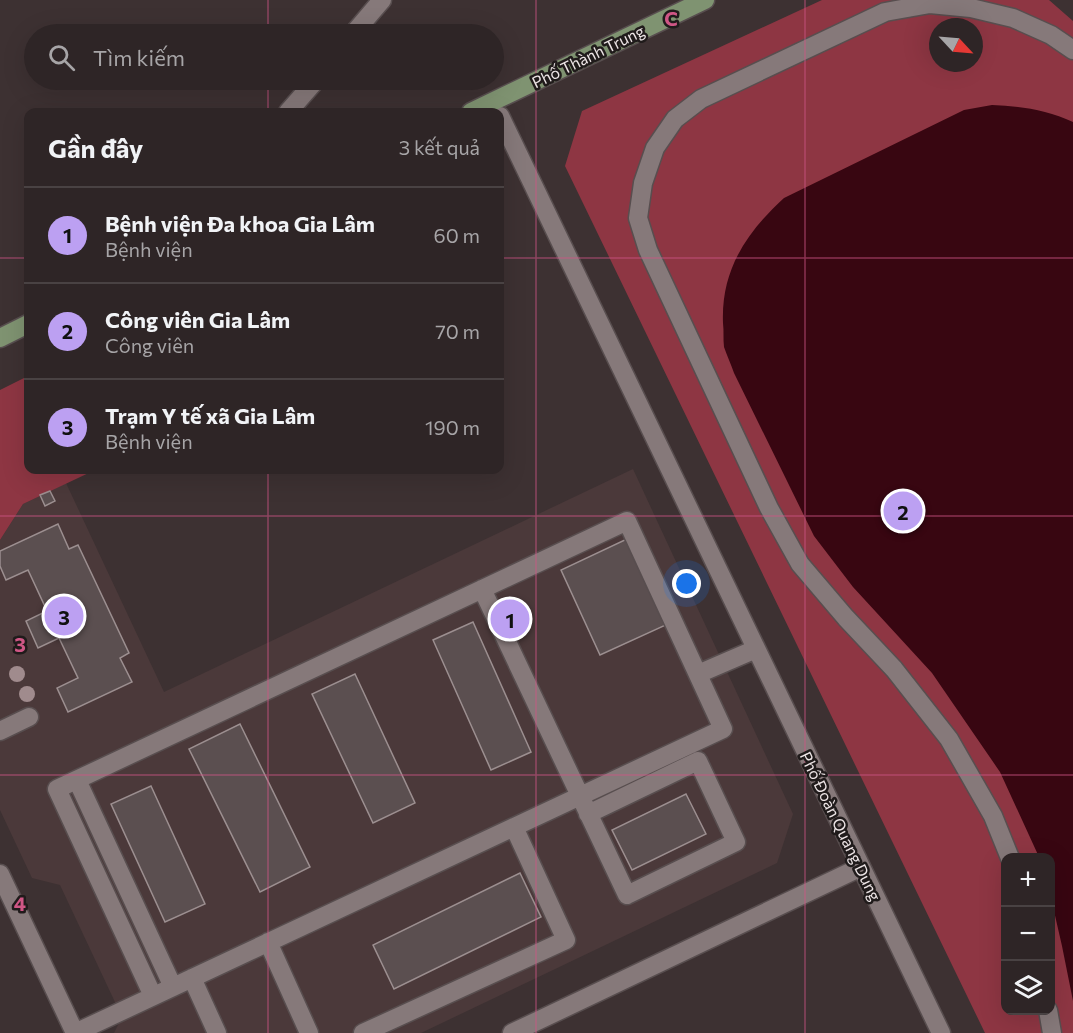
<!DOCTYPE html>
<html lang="vi">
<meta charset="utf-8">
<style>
:root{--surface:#2e2526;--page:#362d2e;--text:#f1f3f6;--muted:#a7a5a7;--line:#494243;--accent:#bca0f2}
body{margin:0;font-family:Commissioner,sans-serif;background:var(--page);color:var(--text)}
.controls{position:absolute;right:18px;bottom:18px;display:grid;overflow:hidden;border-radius:12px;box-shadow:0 6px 24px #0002}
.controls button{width:54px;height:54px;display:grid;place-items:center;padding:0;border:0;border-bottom:2px solid var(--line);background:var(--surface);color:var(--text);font:30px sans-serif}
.compass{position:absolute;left:929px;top:18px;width:54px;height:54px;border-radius:50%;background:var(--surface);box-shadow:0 6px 24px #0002;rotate:116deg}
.you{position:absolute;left:687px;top:584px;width:21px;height:21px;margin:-15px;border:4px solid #fff;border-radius:50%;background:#1a73e8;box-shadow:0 0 0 9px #1a73e833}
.badge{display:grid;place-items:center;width:39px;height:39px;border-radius:50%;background:var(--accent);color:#111;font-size:20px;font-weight:700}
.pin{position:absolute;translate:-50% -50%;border:3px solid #fff;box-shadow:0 2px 6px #0006}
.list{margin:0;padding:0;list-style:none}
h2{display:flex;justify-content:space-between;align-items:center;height:78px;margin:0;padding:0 24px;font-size:26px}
h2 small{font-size:20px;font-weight:400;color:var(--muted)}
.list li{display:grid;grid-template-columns:39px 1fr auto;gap:18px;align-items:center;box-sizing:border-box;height:96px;padding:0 24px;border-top:2px solid var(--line)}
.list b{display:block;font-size:22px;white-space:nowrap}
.list p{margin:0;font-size:20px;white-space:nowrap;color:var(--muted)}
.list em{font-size:20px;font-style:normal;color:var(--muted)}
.icon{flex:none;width:33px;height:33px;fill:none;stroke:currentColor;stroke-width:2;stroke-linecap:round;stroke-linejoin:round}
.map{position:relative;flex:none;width:1073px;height:1033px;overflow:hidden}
.search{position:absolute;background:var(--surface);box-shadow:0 6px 24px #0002;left:24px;top:24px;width:480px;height:66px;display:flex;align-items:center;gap:15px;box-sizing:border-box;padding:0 21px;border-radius:33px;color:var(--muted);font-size:22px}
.panel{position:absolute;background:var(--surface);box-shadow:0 6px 24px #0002;left:24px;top:108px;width:480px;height:366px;border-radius:12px}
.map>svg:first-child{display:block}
.built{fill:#4b393a}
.green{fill:#8e3643;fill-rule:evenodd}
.water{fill:#380611}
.building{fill:#5b4f50;stroke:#9c8f90;stroke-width:1.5}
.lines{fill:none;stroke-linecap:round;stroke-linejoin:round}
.minor-casing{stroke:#584e4f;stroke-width:21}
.major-casing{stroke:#584e4f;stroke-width:21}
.minor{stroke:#86797a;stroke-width:18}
.major{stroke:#7f9371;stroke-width:18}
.tree{fill:#a08b8d}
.grid{fill:none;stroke:#cf5685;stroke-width:1.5;stroke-opacity:0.55}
.labels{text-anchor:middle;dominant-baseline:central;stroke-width:5;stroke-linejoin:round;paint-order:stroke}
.street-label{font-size:16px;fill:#ede5e6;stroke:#201b1b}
.grid-label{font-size:20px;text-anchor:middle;font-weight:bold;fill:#cf5685;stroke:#201b1b;stroke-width:5;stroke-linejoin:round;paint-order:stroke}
</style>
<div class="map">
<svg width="1073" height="1033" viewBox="0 0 1073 1033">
<rect width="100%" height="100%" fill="#3d3132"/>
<path class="built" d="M633 469 793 814 777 863 421 1033H114L122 1017 60 885 32 878 0 810V540L23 504 66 483 164 692Z"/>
<path class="green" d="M822 0H1049L1073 21V1033H985L565 166 582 111ZM938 27H974V63H938ZM1006 858H1050V1010H1006Z
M28 376V470H95L23 504 0 540V390Z"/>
<path class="water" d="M992 105C1021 106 1047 110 1073 122V1001L1062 946 1051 898 1050 858 1039 857 1000 772 932 673 853 587 814 536 734 373C731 364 727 356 724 347 723 339 724 331 723 323 721 270 746 233 784 198L964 110Z"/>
<path class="building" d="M50 491 55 501 45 506 40 495Z
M58 524 69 549 78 545 129 653 120 658 132 682 68 712 57 688 78 678 59 638 38 648 26 621 47 611 28 570 6 580 0 566V551Z
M629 538 668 624 600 655 561 570Z
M473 622 531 752 491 770 433 640Z
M355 674 415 803 373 823 312 694Z
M240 724 310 867 260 892 189 749Z
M151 786 205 904 165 922 111 804Z
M686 794 706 834 632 870 612 830Z
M520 873 541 917 394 989 373 945Z"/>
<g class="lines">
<g class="minor-casing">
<path id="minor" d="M353 34 382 0
M288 112 316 80
M500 116 941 1033
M482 589 627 895 736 842 698 761 588 814
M698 674 756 649
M0 731 29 717
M77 780 173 987
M1010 858 993 816 949 739 894 669 846 618 800 564 769 508 648 250 638 218 643 183 655 148 675 119 701 99 885 12 930 4 971 8 1013 18 1051 35 1073 50
M0 874 75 1033
M268 942 309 1033
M192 978 217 1033
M1048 1010 1052 1033
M75 1033 723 729 627 521 57 789 153 996
M363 1033 566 940 514 827
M512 1033 861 867"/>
</g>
<g class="major-casing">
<path id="major" d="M471 112 705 0
M0 338 28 324"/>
</g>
<use href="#minor" class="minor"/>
<use href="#major" class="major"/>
</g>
<g class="tree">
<circle cx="17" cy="674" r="8"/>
<circle cx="27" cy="694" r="8"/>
</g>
<path class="grid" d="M268 0V34M536 0V1033M805 0V1033M268 80V112M0 258H28M500 258H1073M268 470V1033M0 516H1073M0 775H1073"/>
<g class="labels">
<g class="street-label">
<text transform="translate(588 56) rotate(-26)">Phố Thành Trung</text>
<text transform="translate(841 826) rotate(64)">Phố Đoàn Quang Dung</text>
</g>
</g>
<g class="grid-label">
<text x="671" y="26">C</text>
<text x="20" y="652">3</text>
<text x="20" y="911">4</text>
</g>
</svg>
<div class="controls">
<button>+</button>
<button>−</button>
<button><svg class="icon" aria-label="layers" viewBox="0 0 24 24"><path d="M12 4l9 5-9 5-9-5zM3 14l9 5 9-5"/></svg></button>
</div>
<svg class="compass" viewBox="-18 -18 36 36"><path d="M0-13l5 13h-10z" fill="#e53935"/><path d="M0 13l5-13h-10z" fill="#a7a5a7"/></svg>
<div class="you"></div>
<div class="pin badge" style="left:510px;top:619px">1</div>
<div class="pin badge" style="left:903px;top:511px">2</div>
<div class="pin badge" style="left:64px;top:616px">3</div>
<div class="search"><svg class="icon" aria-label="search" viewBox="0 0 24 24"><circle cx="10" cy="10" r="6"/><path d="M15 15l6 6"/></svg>Tìm kiếm</div>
<section class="panel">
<h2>Gần đây<small>3 kết quả</small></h2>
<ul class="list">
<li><span class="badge">1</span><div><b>Bệnh viện Đa khoa Gia Lâm</b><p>Bệnh viện</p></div><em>60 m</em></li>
<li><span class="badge">2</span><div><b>Công viên Gia Lâm</b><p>Công viên</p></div><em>70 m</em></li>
<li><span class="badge">3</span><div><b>Trạm Y tế xã Gia Lâm</b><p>Bệnh viện</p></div><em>190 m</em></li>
</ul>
</section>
</div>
